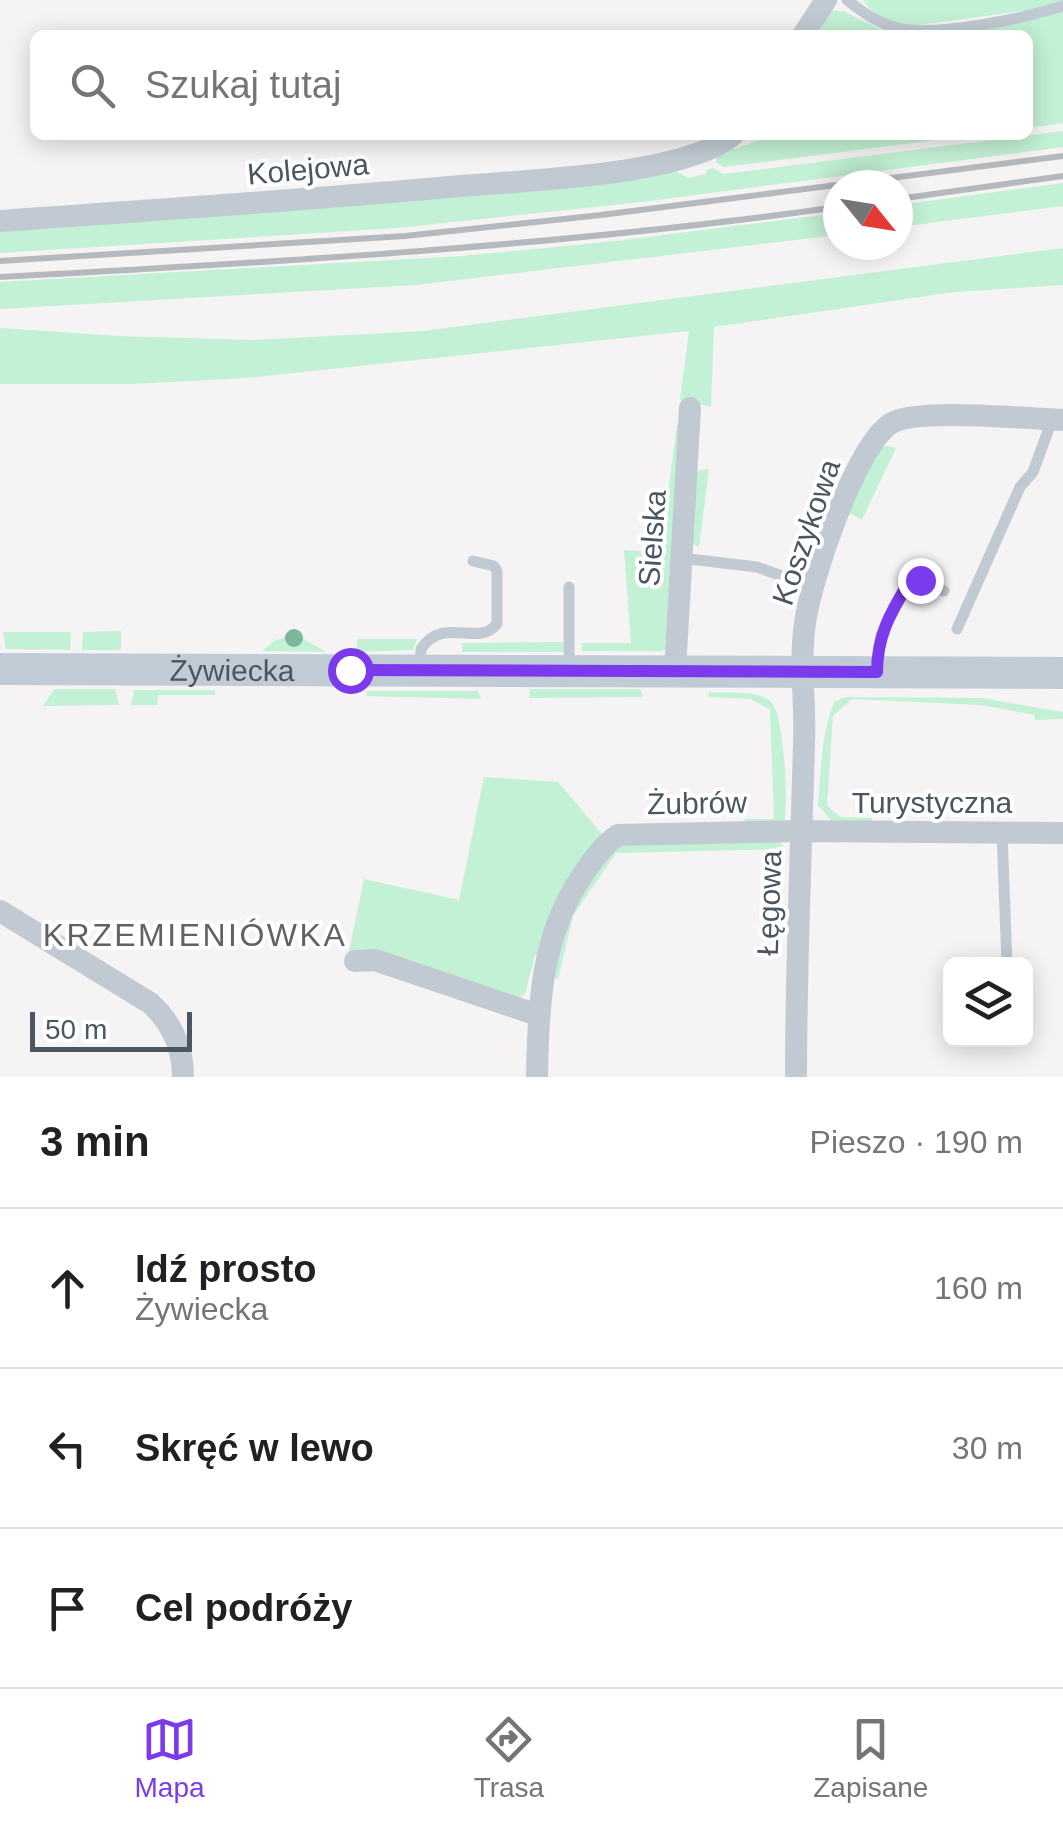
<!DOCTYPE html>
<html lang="pl">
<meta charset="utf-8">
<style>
:root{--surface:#fff;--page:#f6f6f6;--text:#202124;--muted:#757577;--line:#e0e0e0;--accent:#7c3aed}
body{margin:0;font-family:Arial,sans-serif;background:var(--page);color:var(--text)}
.controls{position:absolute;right:30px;bottom:30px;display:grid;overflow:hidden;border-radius:15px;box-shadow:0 5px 25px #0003}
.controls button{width:90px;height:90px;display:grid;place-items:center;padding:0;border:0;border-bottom:2px solid var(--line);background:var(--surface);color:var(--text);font:50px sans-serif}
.compass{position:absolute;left:823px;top:170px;width:90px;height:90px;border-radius:50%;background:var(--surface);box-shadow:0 5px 25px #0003;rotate:120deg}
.scale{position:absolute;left:30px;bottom:25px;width:162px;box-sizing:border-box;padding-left:10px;border:5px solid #4a5661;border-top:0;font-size:28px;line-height:35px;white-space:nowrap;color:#4a5661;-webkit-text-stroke:8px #fff;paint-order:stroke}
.stop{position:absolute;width:30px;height:30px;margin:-22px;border:8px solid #7c3aed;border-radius:50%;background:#fff}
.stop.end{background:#7c3aed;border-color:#fff;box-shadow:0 2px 10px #0008}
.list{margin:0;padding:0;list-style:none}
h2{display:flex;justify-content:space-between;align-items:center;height:130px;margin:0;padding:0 40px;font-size:42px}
h2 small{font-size:32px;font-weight:400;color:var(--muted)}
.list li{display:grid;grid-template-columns:65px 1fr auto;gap:30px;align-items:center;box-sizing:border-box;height:160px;padding:0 40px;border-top:2px solid var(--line)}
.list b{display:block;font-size:38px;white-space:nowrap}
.list p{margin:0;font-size:32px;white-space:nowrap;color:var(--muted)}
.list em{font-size:32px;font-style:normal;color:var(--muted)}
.icon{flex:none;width:55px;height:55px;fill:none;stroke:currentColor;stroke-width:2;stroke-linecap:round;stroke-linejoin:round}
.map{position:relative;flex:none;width:1063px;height:1077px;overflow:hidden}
.search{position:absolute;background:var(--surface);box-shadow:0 5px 25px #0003;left:30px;right:30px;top:30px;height:110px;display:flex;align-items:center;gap:25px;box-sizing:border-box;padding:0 35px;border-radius:15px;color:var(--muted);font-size:38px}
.sheet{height:610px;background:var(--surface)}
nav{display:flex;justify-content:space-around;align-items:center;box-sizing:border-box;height:140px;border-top:2px solid var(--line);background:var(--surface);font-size:28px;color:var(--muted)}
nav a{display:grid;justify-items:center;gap:5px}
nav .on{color:var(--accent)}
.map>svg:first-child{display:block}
.green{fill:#c3f1d5}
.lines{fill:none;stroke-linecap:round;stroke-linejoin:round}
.lane{stroke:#c1cad2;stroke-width:11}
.street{stroke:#c1cad2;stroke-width:22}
.secondary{stroke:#c1cbd6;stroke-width:32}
.rail{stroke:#b5b8bd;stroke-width:6}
.tree{fill:#7bb799}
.route{stroke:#7c3aed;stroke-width:12}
.labels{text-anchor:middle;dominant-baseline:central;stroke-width:8;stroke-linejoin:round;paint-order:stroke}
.street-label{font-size:30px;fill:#4a5661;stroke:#fff}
.neighbourhood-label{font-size:32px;letter-spacing:2.5px;fill:#5f6368;stroke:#fff}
</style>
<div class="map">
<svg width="1063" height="1077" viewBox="0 0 1063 1077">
<rect width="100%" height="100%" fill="#f5f3f3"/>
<path class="green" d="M863 0H1063V1L1037 9 912 26C893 23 874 17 863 0Z
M826 10 843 11 893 35H808Z
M1063 12V123L1028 128V35H944Z
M1063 131V147L642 202 397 228 0 253V227L676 171 688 178 706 174V170L713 168 724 174Z
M775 135H975L724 167 716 162V155Z
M1063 183V206L898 227V205Z
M838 213V235L416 285 0 309V282L462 256 616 241Z
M1063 248V285L954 292 714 327 711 407 680 400 689 331 247 378 132 384H0V328L118 336 252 340 423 331Z
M677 425 684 427 668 647 662 651H582V643H631L624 550 660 553Z
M886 446 896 448 862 520 847 512 880 449Z
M709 469 699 547 690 542 692 476 700 470Z
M121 631V650H82L83 632Z
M3 632H71L70 650 6 649Z
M291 635H297L326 652 262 651 274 641Z
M357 639H417L413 650 357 652Z
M563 642V652H462V643Z
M54 689H115L119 705 43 706Z
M530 689H640L643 697 529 698Z
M134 690H215V695H158L157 705H131Z
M367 691H478L481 699 366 696Z
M709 692C726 693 759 689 772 703 784 717 789 805 784 823L747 825 744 819H774L770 710 751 699 708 697Z
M846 697 982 698 1063 712V719L1035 720V715L981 705 852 699 833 716 827 806 841 817 872 818V822L831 820 818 805C821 771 821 734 834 702Z
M484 777 558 782 603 835 551 911 540 956 535 955 525 994 520 997 349 951 364 879 459 900Z
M780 842 785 849 616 853 573 916 558 979 551 976 567 916 617 843Z"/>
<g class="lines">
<path class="lane" d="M847 0C861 11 876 22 894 27 931 39 1024 18 1063 6
M681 558 757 567 813 587
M569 587V667
M957 629 1020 487 1033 472 1052 420
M420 666 421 649C444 615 477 648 497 624V571L494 566 473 561
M877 668 881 635 908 584 919 580 944 591
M1002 832 1007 964"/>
<path class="street" d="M803 35 826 0
M0 221C154 210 307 200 461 186 528 180 683 176 733 135
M675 671 690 408
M0 911 150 1003C172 1023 183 1047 183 1077
M355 961 375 960 538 1015
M537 1077C538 1006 541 936 582 876 593 860 602 846 618 835L801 831 1063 833
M796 1077C796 966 801 855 804 744 806 704 799 663 805 623 811 579 855 448 890 424 915 407 1028 419 1063 420"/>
<path class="secondary" id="s1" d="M0 669 1063 673"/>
<path class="rail" d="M898 199 1063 176
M0 261 405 236 601 215 1063 156
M0 277C280 262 561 246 838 207"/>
</g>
<circle class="tree" cx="294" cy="638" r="9"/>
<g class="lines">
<path class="route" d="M350 670 877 672C877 637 890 613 908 584L920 580"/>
</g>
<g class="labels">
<g class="street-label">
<text transform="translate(308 169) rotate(-5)">Kolejowa</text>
<text transform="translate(806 532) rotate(-71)">Koszykowa</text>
<text transform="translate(652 538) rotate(-86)">Sielska</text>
<text stroke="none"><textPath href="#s1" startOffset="232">Żywiecka</textPath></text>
<text x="932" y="802">Turystyczna</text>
<text transform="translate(697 803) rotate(-1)">Żubrów</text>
<text transform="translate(769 903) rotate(-88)">Łęgowa</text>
</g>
<g class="neighbourhood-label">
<text x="195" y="935">KRZEMIENIÓWKA</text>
</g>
</g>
</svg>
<div class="controls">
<button><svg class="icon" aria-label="layers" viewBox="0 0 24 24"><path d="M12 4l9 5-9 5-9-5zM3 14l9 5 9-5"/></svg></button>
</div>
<svg class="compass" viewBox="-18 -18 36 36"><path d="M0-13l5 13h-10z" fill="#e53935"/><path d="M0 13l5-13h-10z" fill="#757577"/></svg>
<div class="scale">50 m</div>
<div class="stop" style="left:350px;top:670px"></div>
<div class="stop end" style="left:920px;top:580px"></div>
<div class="search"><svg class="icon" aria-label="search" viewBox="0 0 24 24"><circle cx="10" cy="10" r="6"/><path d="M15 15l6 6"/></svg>Szukaj tutaj</div>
</div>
<section class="sheet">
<h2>3 min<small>Pieszo · 190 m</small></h2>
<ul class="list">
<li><svg class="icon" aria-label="ahead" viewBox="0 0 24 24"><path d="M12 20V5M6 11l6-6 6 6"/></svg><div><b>Idź prosto</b><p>Żywiecka</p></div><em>160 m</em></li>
<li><svg class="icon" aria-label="left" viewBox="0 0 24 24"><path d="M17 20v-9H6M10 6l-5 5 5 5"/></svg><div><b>Skręć w lewo</b></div><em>30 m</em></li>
<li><svg class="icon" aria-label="arrive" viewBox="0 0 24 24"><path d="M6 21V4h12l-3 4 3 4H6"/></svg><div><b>Cel podróży</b></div></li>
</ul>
</section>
<nav>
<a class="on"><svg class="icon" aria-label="map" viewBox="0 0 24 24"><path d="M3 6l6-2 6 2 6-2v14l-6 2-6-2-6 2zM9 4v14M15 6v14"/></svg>Mapa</a>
<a><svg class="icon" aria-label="directions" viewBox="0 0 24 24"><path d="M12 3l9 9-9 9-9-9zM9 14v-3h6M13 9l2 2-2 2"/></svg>Trasa</a>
<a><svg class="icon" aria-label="saved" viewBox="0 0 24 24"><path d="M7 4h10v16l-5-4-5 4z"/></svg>Zapisane</a>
</nav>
